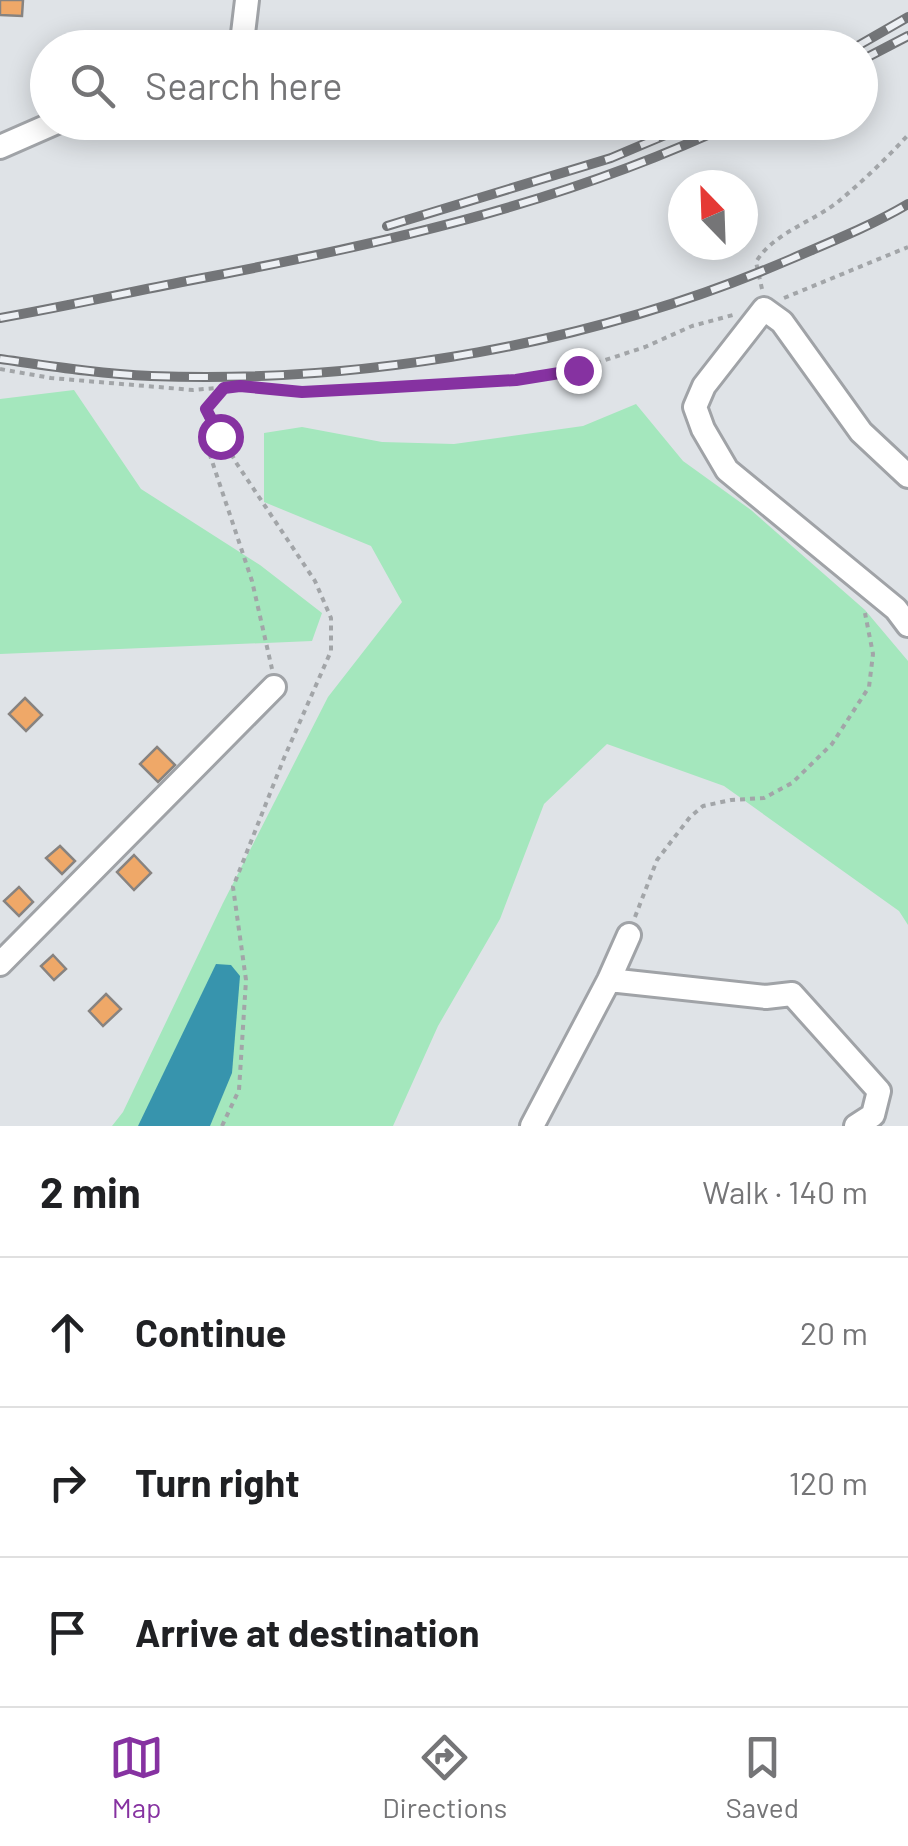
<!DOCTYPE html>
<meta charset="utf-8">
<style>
:root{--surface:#fff;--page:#f2f2f2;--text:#202124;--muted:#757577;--line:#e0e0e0;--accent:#8632a1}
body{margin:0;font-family:Barlow,sans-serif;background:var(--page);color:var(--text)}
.compass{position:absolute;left:668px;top:170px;width:90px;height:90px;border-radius:50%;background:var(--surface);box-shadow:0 5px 25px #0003;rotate:337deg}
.stop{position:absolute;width:30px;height:30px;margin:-22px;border:8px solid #8632a1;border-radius:50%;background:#fff}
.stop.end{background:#8632a1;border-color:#fff;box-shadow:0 2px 10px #0008}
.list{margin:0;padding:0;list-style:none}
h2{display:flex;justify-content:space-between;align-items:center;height:130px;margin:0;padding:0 40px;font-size:42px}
h2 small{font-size:32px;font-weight:400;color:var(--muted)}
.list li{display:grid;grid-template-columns:65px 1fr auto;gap:30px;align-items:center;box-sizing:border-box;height:150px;padding:0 40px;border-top:2px solid var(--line)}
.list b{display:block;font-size:38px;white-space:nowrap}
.list em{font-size:32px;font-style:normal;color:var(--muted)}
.icon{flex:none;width:55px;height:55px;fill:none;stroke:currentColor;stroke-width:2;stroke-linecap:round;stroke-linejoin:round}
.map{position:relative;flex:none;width:908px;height:1126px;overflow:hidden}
.search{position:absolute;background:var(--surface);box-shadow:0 5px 25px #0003;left:30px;right:30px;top:30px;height:110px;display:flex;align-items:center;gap:25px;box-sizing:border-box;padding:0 35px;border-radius:55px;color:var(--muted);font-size:38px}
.sheet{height:580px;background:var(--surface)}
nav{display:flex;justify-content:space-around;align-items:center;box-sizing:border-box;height:140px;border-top:2px solid var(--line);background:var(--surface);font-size:28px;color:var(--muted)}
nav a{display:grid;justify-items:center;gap:5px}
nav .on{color:var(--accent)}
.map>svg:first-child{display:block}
.green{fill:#a4e7bd}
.water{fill:#3794ad}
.building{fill:#efa868;stroke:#878380;stroke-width:2.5}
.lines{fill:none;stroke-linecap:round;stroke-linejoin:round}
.street-casing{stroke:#a0a3a7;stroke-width:28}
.path{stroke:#a2a5a8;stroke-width:4;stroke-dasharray:5 5;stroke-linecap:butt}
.street{stroke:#fff;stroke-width:22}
.rail-casing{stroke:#737578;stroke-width:10}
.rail{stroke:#edf0f4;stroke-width:6;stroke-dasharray:19;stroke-linecap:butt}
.route{stroke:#8632a1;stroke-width:12}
</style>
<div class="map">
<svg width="908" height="1126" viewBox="0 0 908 1126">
<rect width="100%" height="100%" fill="#dfe3e7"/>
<path class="green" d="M74 390 141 489 260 565 322 613 312 641 0 654V399Z
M636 404 683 461 751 510 865 610 908 661V925L899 911 724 786 607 744 544 804 500 919 438 1026 393 1126H112L123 1112 223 903 328 697 402 602 371 546 264 502V433L302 427 382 442 454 444 583 426Z"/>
<path class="water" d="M216 964 231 965 240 976 232 1073 210 1126H138Z"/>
<path class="building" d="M0 0H23L22 16 0 15Z
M38 62 48 63V92L35 91Z
M25 698 42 715 26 731 9 714Z
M157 747 175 765 158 782 140 764Z
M60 846 75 861 62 874 46 858Z
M134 855 151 873 134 890 117 872Z
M19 887 33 902 19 916 4 901Z
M53 955 66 969 54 980 41 966Z
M106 994 121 1009 103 1026 89 1011Z"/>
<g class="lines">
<g class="street-casing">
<path id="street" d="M235 48 242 42 247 0
M0 147 57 122
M908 476 861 432 782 322 764 309 704 386 695 407 703 429 727 470 896 609 908 625
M0 964 274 687
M609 980 766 997 792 994 879 1091 873 1115 856 1126
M532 1126 609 980 629 935"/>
</g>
<path class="path" d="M762 289 756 262C773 233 813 222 839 201 863 181 887 158 908 135
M784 298 908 247
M0 369 51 378 193 390 240 386 302 392 516 380 578 369 645 347 692 326 733 315
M206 414 207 446 252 581 272 669
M635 917 657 860 690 817 703 806 731 800 764 798 792 783 832 744 869 687 873 654 865 613
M222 1126 239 1090 246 980 233 887 284 758 331 651V618L315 581 237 464 206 409 224 388"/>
<use href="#street" class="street"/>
<g class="rail-casing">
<path id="rail" d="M854 48 908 17
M860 61 908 36
M387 226 611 158 696 122
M0 318C63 307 125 293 187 281 377 245 561 205 736 122
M0 359C50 366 101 374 151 376 367 384 593 344 791 259 830 242 871 226 908 204"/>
</g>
<use href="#rail" class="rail"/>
</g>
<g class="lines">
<path class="route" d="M220 436 206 409 224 388 240 386 302 392 378 388 516 380 578 370"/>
</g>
</svg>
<svg class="compass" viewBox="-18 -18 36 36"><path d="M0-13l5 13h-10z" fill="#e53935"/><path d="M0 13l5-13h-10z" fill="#757577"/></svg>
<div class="stop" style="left:220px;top:436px"></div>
<div class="stop end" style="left:578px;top:370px"></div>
<div class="search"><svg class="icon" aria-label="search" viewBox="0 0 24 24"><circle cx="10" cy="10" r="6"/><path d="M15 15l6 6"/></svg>Search here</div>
</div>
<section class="sheet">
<h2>2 min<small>Walk · 140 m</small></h2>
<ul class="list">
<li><svg class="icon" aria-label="ahead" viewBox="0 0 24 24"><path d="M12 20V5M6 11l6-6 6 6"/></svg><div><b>Continue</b></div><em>20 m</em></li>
<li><svg class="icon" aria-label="right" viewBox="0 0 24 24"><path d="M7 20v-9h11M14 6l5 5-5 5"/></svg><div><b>Turn right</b></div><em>120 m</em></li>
<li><svg class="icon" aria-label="arrive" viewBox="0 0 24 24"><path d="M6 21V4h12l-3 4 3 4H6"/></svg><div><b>Arrive at destination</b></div></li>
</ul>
</section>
<nav>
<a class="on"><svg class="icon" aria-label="map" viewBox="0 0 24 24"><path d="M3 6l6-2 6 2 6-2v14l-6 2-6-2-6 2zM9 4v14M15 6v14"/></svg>Map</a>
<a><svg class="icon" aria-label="directions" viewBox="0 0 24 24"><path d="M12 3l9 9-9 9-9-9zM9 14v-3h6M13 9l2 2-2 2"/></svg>Directions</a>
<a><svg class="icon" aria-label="saved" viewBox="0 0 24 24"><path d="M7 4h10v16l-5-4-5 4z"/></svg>Saved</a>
</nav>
